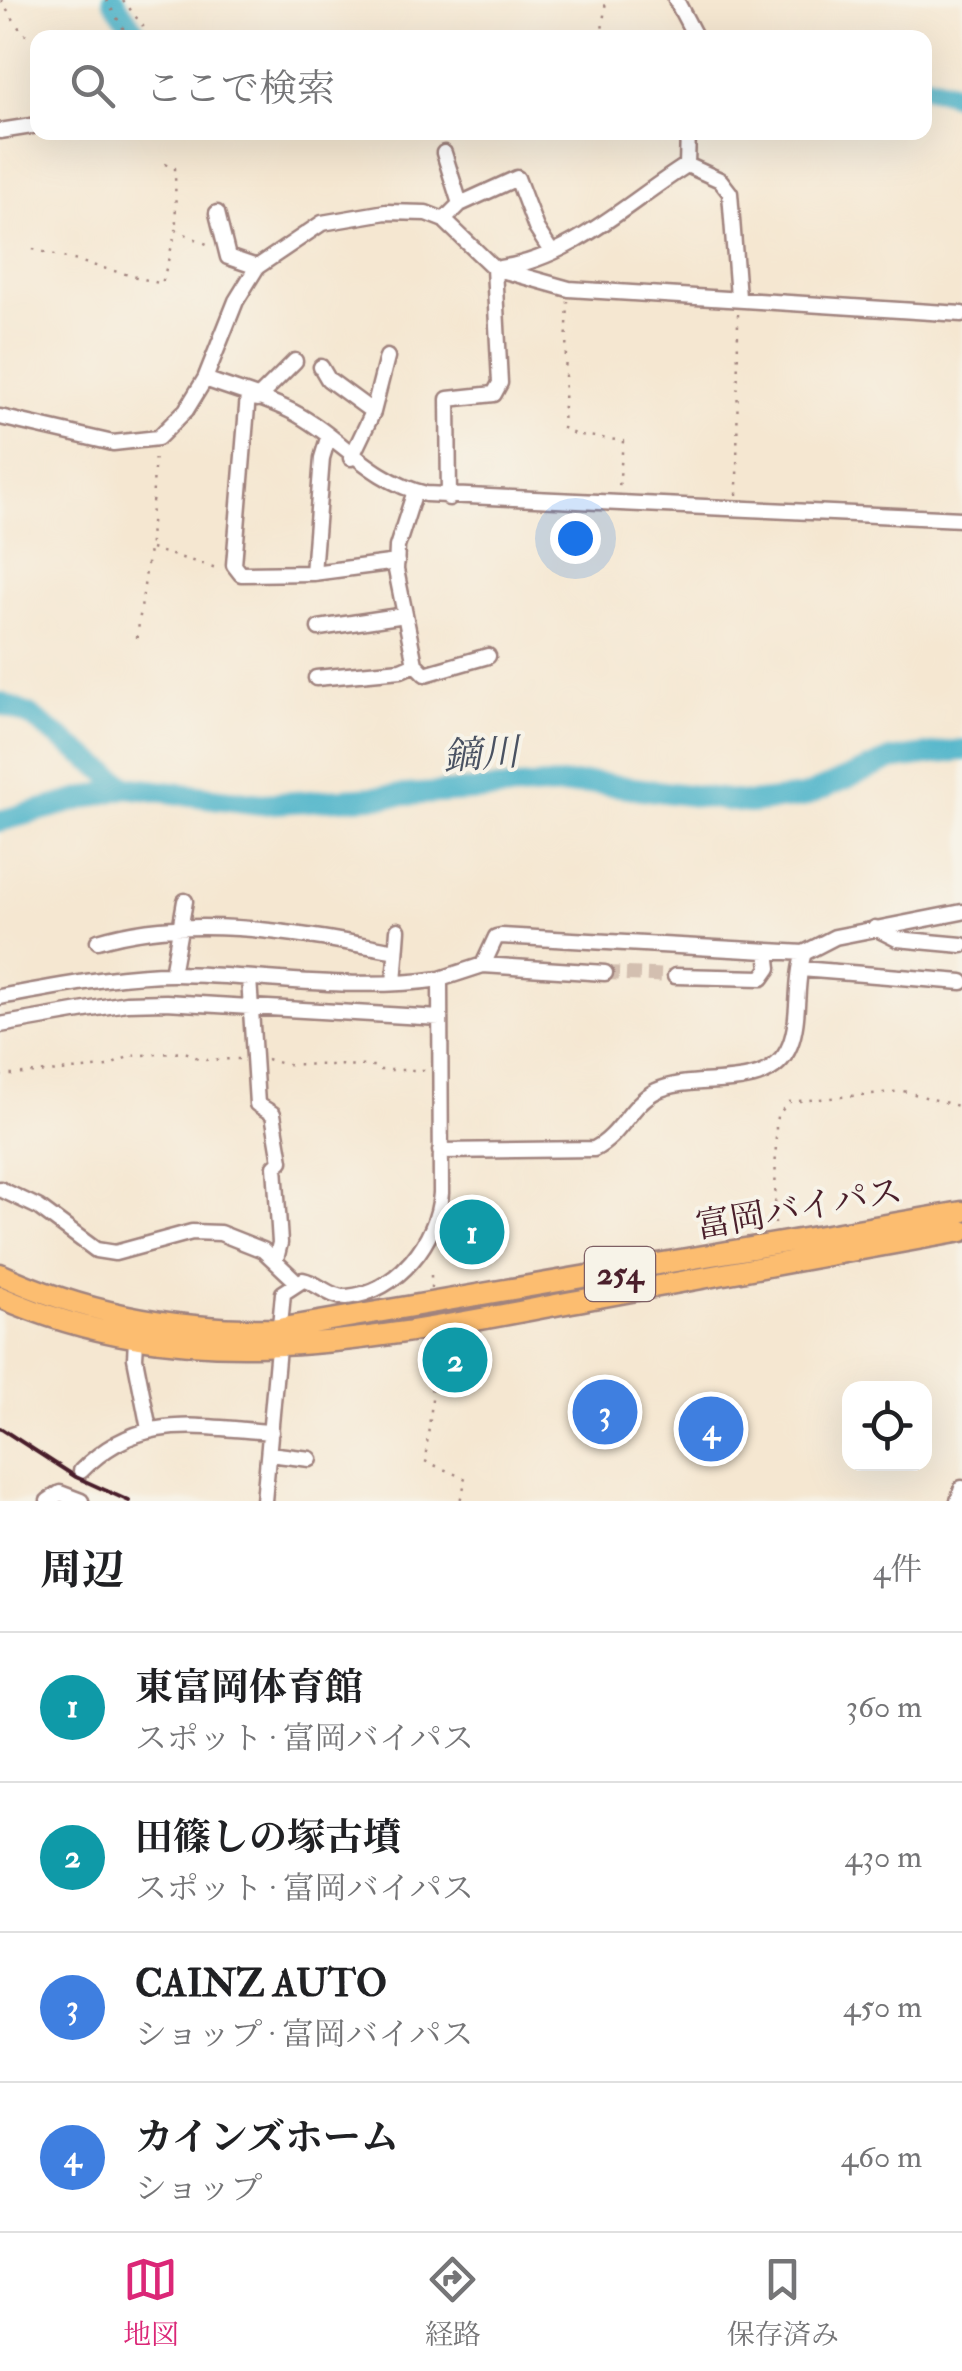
<!DOCTYPE html>
<html lang="ja">
<meta charset="utf-8">
<style>
:root{--surface:#fff;--page:#f6f6f6;--text:#202124;--muted:#757577;--line:#e0e0e0;--accent:#db2777}
body{margin:0;font-family:"IM FELL Double Pica","Noto Serif JP",serif;background:var(--page);color:var(--text)}
.controls{position:absolute;right:30px;bottom:30px;display:grid;overflow:hidden;border-radius:20px;box-shadow:0 10px 40px #0002}
.controls button{width:90px;height:90px;display:grid;place-items:center;padding:0;border:0;border-bottom:2px solid var(--line);background:var(--surface);color:var(--text);font:50px sans-serif}
.you{position:absolute;left:575px;top:538px;width:35px;height:35px;margin:-25px;border:8px solid #fff;border-radius:50%;background:#1a73e8;box-shadow:0 0 0 15px #1a73e833}
.badge{display:grid;place-items:center;width:65px;height:65px;border-radius:50%;background:var(--accent);color:#fff;font-size:32px;font-weight:700}
.pin{position:absolute;translate:-50% -50%;border:5px solid #fff;box-shadow:0 2px 10px #0006}
.list{margin:0;padding:0;list-style:none}
h2{display:flex;justify-content:space-between;align-items:center;height:130px;margin:0;padding:0 40px;font-size:42px}
h2 small{font-size:32px;font-weight:400;color:var(--muted)}
.list li{display:grid;grid-template-columns:65px 1fr auto;gap:30px;align-items:center;box-sizing:border-box;height:150px;padding:0 40px;border-top:2px solid var(--line)}
.list b{display:block;font-size:38px;white-space:nowrap}
.list p{margin:0;font-size:32px;white-space:nowrap;color:var(--muted)}
.list em{font-size:32px;font-style:normal;color:var(--muted)}
.icon{flex:none;width:55px;height:55px;fill:none;stroke:currentColor;stroke-width:2;stroke-linecap:round;stroke-linejoin:round}
.map{position:relative;flex:none;width:962px;height:1501px;overflow:hidden}
.search{position:absolute;background:var(--surface);box-shadow:0 10px 40px #0002;left:30px;right:30px;top:30px;height:110px;display:flex;align-items:center;gap:25px;box-sizing:border-box;padding:0 35px;border-radius:20px;color:var(--muted);font-size:38px}
.sheet{height:730px;background:var(--surface)}
nav{display:flex;justify-content:space-around;align-items:center;box-sizing:border-box;height:140px;border-top:2px solid var(--line);background:var(--surface);font-size:28px;color:var(--muted)}
nav a{display:grid;justify-items:center;gap:5px}
nav .on{color:var(--accent)}
.map>svg:first-child{display:block}
.lines{fill:none;stroke-linecap:round;stroke-linejoin:round}
.river{stroke:#4ab2c9;stroke-width:22}
.minor-tunnel{stroke:#d3bfb0;stroke-width:14;stroke-dasharray:14 7;stroke-linecap:butt}
.minor-casing{stroke:#a0837e;stroke-width:19}
.highway-casing{stroke:#a0837e;stroke-width:25}
.path{stroke:#a0837e;stroke-width:2.5;stroke-dasharray:2.5 8;stroke-linecap:butt}
.minor{stroke:#fff;stroke-width:14}
.highway{stroke:#fcbd6f;stroke-width:20}
.rail{stroke:#4a1f2b;stroke-width:4}
.labels{text-anchor:middle;dominant-baseline:central;stroke-width:8;stroke-linejoin:round;paint-order:stroke}
.shield{fill:#f7f3e8;stroke:#7e5f64;stroke-width:2.5}
.shield-label{font-size:32px;font-weight:bold;fill:#4a1f2b}
.street-label{font-size:35px;fill:#4a1f2b;stroke:#f7f3e8}
.water-label{font-size:38px;font-style:italic;fill:#4a5262;stroke:#f7f3e8}
</style>
<div class="map">
<svg width="962" height="1501" viewBox="0 0 962 1501">
<rect width="100%" height="100%" fill="#f7f3e8"/>
<filter id="ink" filterUnits="userSpaceOnUse"><feTurbulence type="fractalNoise" baseFrequency=".01" numOctaves="2"/><feDisplacementMap in="SourceGraphic" scale="20" xChannelSelector="R" yChannelSelector="G"/><feConvolveMatrix kernelMatrix="1 2 1 2 8 2 1 2 1" color-interpolation-filters="sRGB"/></filter>
<filter id="wash" filterUnits="userSpaceOnUse"><feTurbulence type="fractalNoise" baseFrequency=".0048" numOctaves="4" result="noise"/><feDisplacementMap in="SourceGraphic" scale="40" xChannelSelector="R" yChannelSelector="G"/><feGaussianBlur stdDeviation="2.25" result="paint"/><feColorMatrix in="noise" values="0 0 0 0 0 0 0 0 0 0 0 0 0 0 0 0 0 1.4 0 .05"/><feComposite in="paint" operator="in"/></filter>
<g filter="url(#wash)">
<rect width="100%" height="100%" fill="#f5e7d1"/>
<g class="lines">
<path class="river" d="M113 0 140 38
M924 85 962 96
M0 703 29 715 127 787
M0 821 127 787 261 804 596 783 749 803 803 797 890 760 962 750"/>
</g>
</g>
<g filter="url(#ink)">
<g class="lines">
<path class="minor-tunnel" d="M605 973 675 976"/>
<g class="minor-casing">
<path id="minor" d="M676 0 696 38
M0 131 38 125
M444 153 460 204
M687 165 720 180 730 193 738 297
M217 213 228 257 257 267
M444 220 460 204 517 178 536 228 550 250
M500 268C572 258 628 202 687 165L688 132
M321 367 328 379 373 412
M205 379C234 390 266 398 293 412 341 437 369 480 426 494L962 519
M248 395 234 565 241 574 313 573 322 458 328 438
M257 399 295 361
M0 417 113 443 158 438 186 410 205 379 236 301 257 267 322 223 386 212 426 213 444 220 494 268 569 289 962 314
M351 458 373 412 387 357
M415 491 397 547 396 570 415 664 425 674 488 656
M449 498 448 399 494 394 500 383 494 268
M313 573 397 562
M319 628 405 615
M316 678 401 670 415 664
M875 928 897 939 962 945
M98 941C193 912 300 934 396 951
M483 965 496 937 501 936 804 953 835 937 962 912
M801 969 962 982
M172 974 185 901
M675 976 762 978 769 968 767 951
M249 978 257 1104 273 1114 281 1161 275 1166 280 1243 276 1259
M440 979 483 965 605 973
M394 983 398 930
M0 997C57 987 116 974 174 974 263 975 351 992 440 979L441 1193C438 1240 398 1292 347 1297 330 1298 318 1283 303 1280L283 1293 264 1501
M0 1025 126 1003 166 1002 440 1018
M440 1151 594 1149C621 1136 630 1104 656 1091 696 1071 770 1097 790 1045 801 1017 794 982 804 953
M0 1189 38 1207 96 1250 115 1253 192 1232 220 1233 263 1250 297 1282
M136 1340 135 1358 149 1429
M269 1454 310 1459
M81 1471C139 1412 196 1427 271 1432
M48 1501 60 1493 81 1501
M958 1501 962 1488"/>
</g>
<g class="highway-casing">
<path id="highway" d="M0 1274C88 1315 181 1331 278 1329L962 1212
M0 1297C198 1384 386 1336 588 1299 713 1276 837 1253 962 1231"/>
</g>
<path class="path" d="M1 0 23 34 39 38
M106 0 129 38
M123 0 152 38
M601 38 606 0
M165 164 175 168 176 229
M33 249 162 284 176 230 211 246
M568 301 563 428 574 434 623 441 619 488
M737 495 738 313
M151 549 220 569
M137 638 150 542 155 451
M267 1059 283 1064 377 1066 380 1070H429
M0 1076 107 1067 130 1056 185 1052 202 1060 239 1059
M775 1224 776 1126 777 1116 789 1102 903 1091 962 1107
M431 1288V1270
M430 1346 432 1402 425 1461 466 1479 460 1501"/>
<use href="#minor" class="minor"/>
<use href="#highway" class="highway"/>
<path class="rail" d="M0 1428 76 1477 129 1501"/>
</g>
</g>
<g class="labels">
<rect class="shield" x="585" y="1247" width="70" height="54" rx="8"/>
<g class="shield-label">
<text x="620" y="1274">254</text>
</g>
<g class="street-label">
<text transform="translate(799 1209) rotate(-10)">富岡バイパス</text>
</g>
<g class="water-label">
<text transform="translate(481 755) rotate(-4)">鏑川</text>
</g>
</g>
</svg>
<div class="controls">
<button><svg class="icon" aria-label="locate" viewBox="0 0 24 24"><circle cx="12" cy="12" r="6"/><path d="M12 2v4M12 18v4M2 12h4M18 12h4"/></svg></button>
</div>
<div class="you"></div>
<div class="pin badge" style="left:472px;top:1232px;background:#0f9aa8">1</div>
<div class="pin badge" style="left:455px;top:1360px;background:#0f9aa8">2</div>
<div class="pin badge" style="left:605px;top:1412px;background:#3f7fe0">3</div>
<div class="pin badge" style="left:711px;top:1429px;background:#3f7fe0">4</div>
<div class="search"><svg class="icon" aria-label="search" viewBox="0 0 24 24"><circle cx="10" cy="10" r="6"/><path d="M15 15l6 6"/></svg>ここで検索</div>
</div>
<section class="sheet">
<h2>周辺<small>4件</small></h2>
<ul class="list">
<li><span class="badge" style="background:#0f9aa8">1</span><div><b>東富岡体育館</b><p>スポット · 富岡バイパス</p></div><em>360 m</em></li>
<li><span class="badge" style="background:#0f9aa8">2</span><div><b>田篠しの塚古墳</b><p>スポット · 富岡バイパス</p></div><em>430 m</em></li>
<li><span class="badge" style="background:#3f7fe0">3</span><div><b>CAINZ AUTO</b><p>ショップ · 富岡バイパス</p></div><em>450 m</em></li>
<li><span class="badge" style="background:#3f7fe0">4</span><div><b>カインズホーム</b><p>ショップ</p></div><em>460 m</em></li>
</ul>
</section>
<nav>
<a class="on"><svg class="icon" aria-label="map" viewBox="0 0 24 24"><path d="M3 6l6-2 6 2 6-2v14l-6 2-6-2-6 2zM9 4v14M15 6v14"/></svg>地図</a>
<a><svg class="icon" aria-label="directions" viewBox="0 0 24 24"><path d="M12 3l9 9-9 9-9-9zM9 14v-3h6M13 9l2 2-2 2"/></svg>経路</a>
<a><svg class="icon" aria-label="saved" viewBox="0 0 24 24"><path d="M7 4h10v16l-5-4-5 4z"/></svg>保存済み</a>
</nav>
